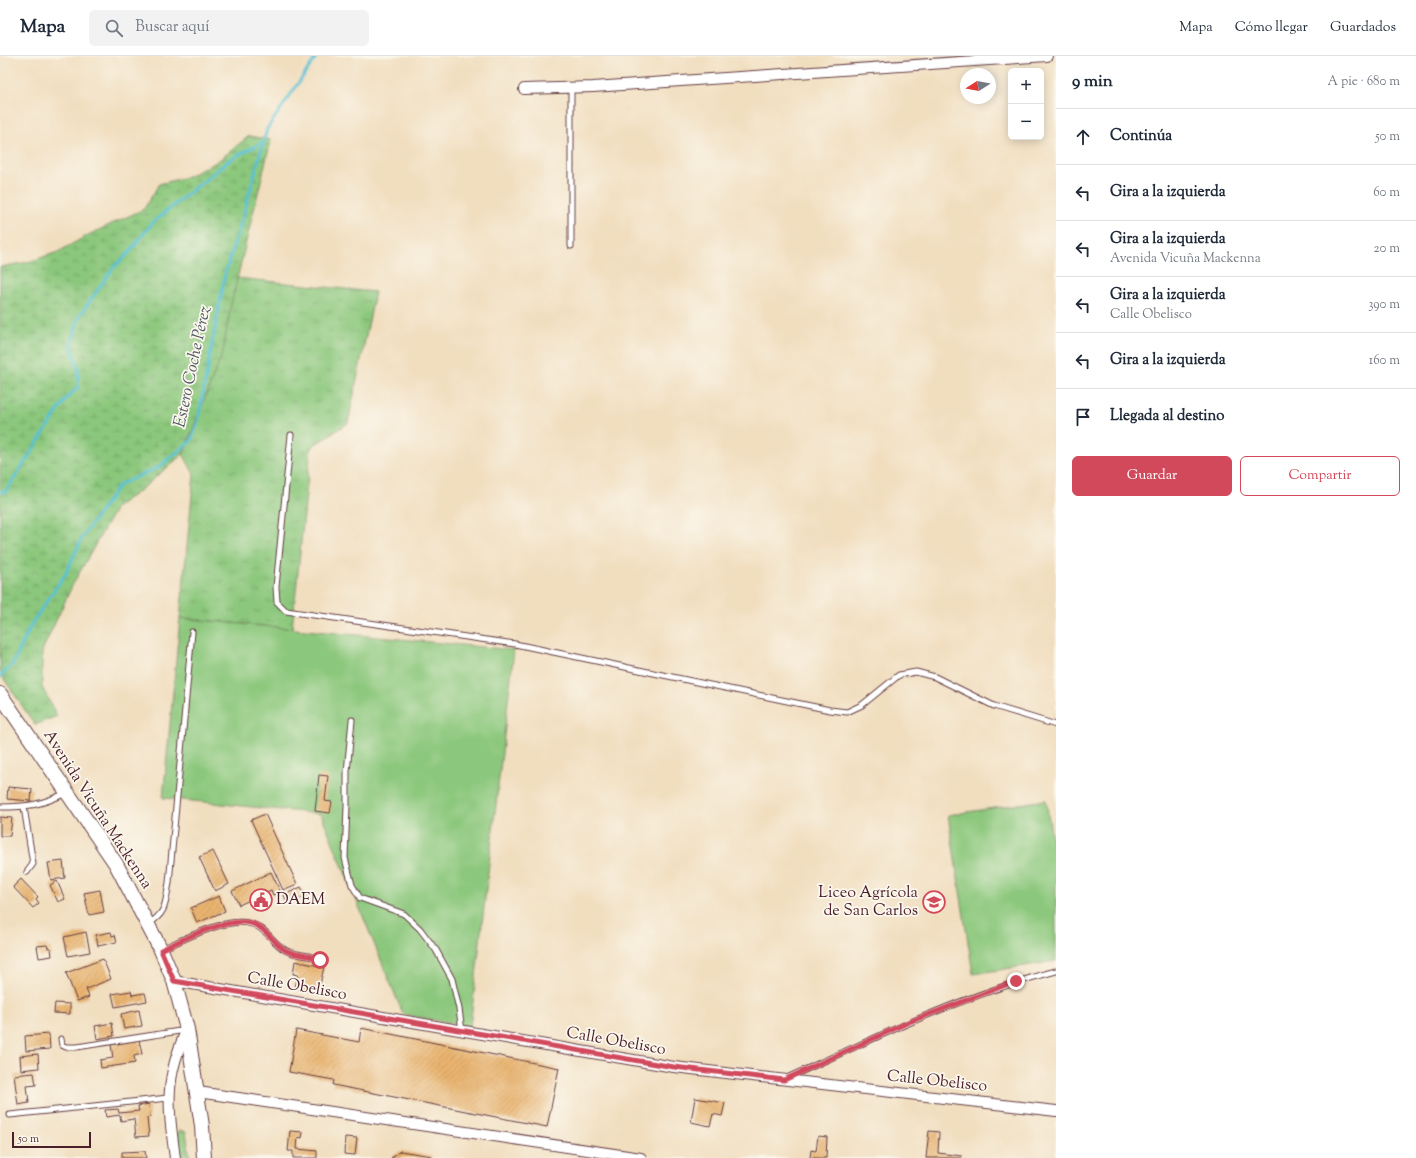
<!DOCTYPE html>
<html lang="es">
<meta charset="utf-8">
<style>
:root{--surface:#fff;--page:#f2f2f3;--text:#1f2937;--muted:#747a83;--line:#e0e1e3;--accent:#d1495b}
body{margin:0;font-family:"Sorts Mill Goudy",serif;background:var(--page);color:var(--text)}
.controls{position:absolute;right:12px;top:12px;display:grid;overflow:hidden;border-radius:6px;box-shadow:0 2px 10px #0003}
.controls button{width:36px;height:36px;display:grid;place-items:center;padding:0;border:0;border-bottom:1px solid var(--line);background:var(--surface);color:var(--text);font:20px sans-serif}
.compass{position:absolute;left:960px;top:12px;width:36px;height:36px;border-radius:50%;background:var(--surface);box-shadow:0 2px 10px #0003;rotate:259deg}
.scale{position:absolute;left:12px;bottom:10px;width:79px;box-sizing:border-box;padding-left:4px;border:2px solid #4a1f2b;border-top:0;font-size:11px;line-height:14px;white-space:nowrap;color:#4a1f2b;-webkit-text-stroke:3px #fbf7ec;paint-order:stroke}
.stop{position:absolute;width:12px;height:12px;margin:-9px;border:3px solid #d1495b;border-radius:50%;background:#fff}
.stop.end{background:#d1495b;border-color:#fff;box-shadow:0 1px 4px #0008}
.list{margin:0;padding:0;list-style:none}
h2{display:flex;justify-content:space-between;align-items:center;height:52px;margin:0;padding:0 16px;font-size:17px}
h2 small{font-size:13px;font-weight:400;color:var(--muted)}
.list li{display:grid;grid-template-columns:26px 1fr auto;gap:12px;align-items:center;box-sizing:border-box;height:56px;padding:0 16px;border-top:1px solid var(--line)}
.list b{display:block;font-size:15px;white-space:nowrap}
.list p{margin:0;font-size:13px;white-space:nowrap;color:var(--muted)}
.list em{font-size:13px;font-style:normal;color:var(--muted)}
.actions{display:flex;gap:8px;padding:12px 16px}
.actions a{flex:1;padding:9px 0;border:1px solid var(--accent);border-radius:6px;text-align:center;font-size:14px;color:var(--accent)}
.actions .main{background:var(--accent);color:#fff}
.icon{flex:none;width:22px;height:22px;fill:none;stroke:currentColor;stroke-width:2;stroke-linecap:round;stroke-linejoin:round}
.map{position:relative;flex:none;width:1056px;height:1102px;overflow:hidden}
header{display:flex;align-items:center;gap:24px;box-sizing:border-box;height:56px;padding:0 20px;background:var(--surface);border-bottom:1px solid var(--line)}
header strong{font-size:19px}
nav{display:flex;gap:22px;margin-inline-start:auto;font-size:14px}
.search{width:280px;height:36px;background:var(--page);display:flex;align-items:center;gap:10px;box-sizing:border-box;padding:0 14px;border-radius:6px;color:var(--muted);font-size:15px}
main{display:flex}
aside{flex:1;background:var(--surface)}
.map>svg:first-child{display:block}
.grass{fill:url(#grass-tufts);stroke:#6a7354}
.wetland{fill:url(#wetland-marsh);stroke:#6a7354}
.pitch{fill:#8bc77c;stroke:#6a7354}
.lines{fill:none;stroke-linecap:round;stroke-linejoin:round}
.stream{stroke:#58c1d4;stroke-width:3}
.building{fill:url(#building-hatch)}
.service-casing{stroke:#633c41;stroke-width:7}
.minor-casing{stroke:#633c41;stroke-width:12}
.secondary-casing{stroke:#633c41;stroke-width:16}
.service{stroke:#fff;stroke-width:5}
.minor{stroke:#fff;stroke-width:10}
.secondary{stroke:#fff;stroke-width:14}
.route{stroke:#d1495b;stroke-width:5}
.labels{text-anchor:middle;dominant-baseline:central;stroke-width:3.5;stroke-linejoin:round;paint-order:stroke}
.street-label{font-size:16px;fill:#4a1f2b;stroke:#fbf7ec}
.poi-label{font-size:16px;fill:#4a1f2b;stroke:#fbf7ec;text-anchor:end}
.water-label{font-size:17px;font-style:italic;fill:#4f5866;stroke:#fbf7ec}
</style>
<header>
<strong>Mapa</strong>
<div class="search"><svg class="icon" aria-label="search" viewBox="0 0 24 24"><circle cx="10" cy="10" r="6"/><path d="M15 15l6 6"/></svg>Buscar aquí</div>
<nav><a>Mapa</a><a>Cómo llegar</a><a>Guardados</a></nav>
</header>
<main>
<div class="map">
<svg width="1056" height="1102" viewBox="0 0 1056 1102">
<defs>
<pattern id="grass-tufts" width="24" height="20" patternUnits="userSpaceOnUse"><rect width="24" height="20" fill="#8bc77c"/><path d="M3 7l-1-3M5 7V3M7 7l1-3M15 17l-1-3M17 17v-4M19 17l1-3" fill="none" stroke="#79aa6b"/></pattern>
<pattern id="wetland-marsh" width="20" height="14" patternUnits="userSpaceOnUse"><rect width="20" height="14" fill="#8bc77c"/><path d="M1 5h8M5 5V1M11 12h8M15 12V8" fill="none" stroke="#79aa6b"/></pattern>
<pattern id="building-hatch" width="6" height="6" patternUnits="userSpaceOnUse"><rect width="6" height="6" fill="#e9b470"/><path d="M-1 1l2-2M0 6l6-6M5 7l2-2" fill="none" stroke="#c99a61"/></pattern>
</defs>
<rect width="100%" height="100%" fill="#fbf7ec"/>
<filter id="ink" filterUnits="userSpaceOnUse"><feTurbulence type="fractalNoise" baseFrequency=".025" numOctaves="2"/><feDisplacementMap in="SourceGraphic" scale="8" xChannelSelector="R" yChannelSelector="G"/><feConvolveMatrix kernelMatrix="1 2 1 2 8 2 1 2 1" color-interpolation-filters="sRGB"/></filter>
<filter id="wash" filterUnits="userSpaceOnUse"><feTurbulence type="fractalNoise" baseFrequency=".012" numOctaves="4" result="noise"/><feDisplacementMap in="SourceGraphic" scale="16" xChannelSelector="R" yChannelSelector="G"/><feGaussianBlur stdDeviation="0.9" result="paint"/><feColorMatrix in="noise" values="0 0 0 0 0 0 0 0 0 0 0 0 0 0 0 0 0 1.4 0 .05"/><feComposite in="paint" operator="in"/></filter>
<g filter="url(#wash)">
<rect width="100%" height="100%" fill="#f1debf"/>
<path class="grass" d="M237 222 375 236 348 367 311 391 292 573 180 562 194 418 183 398 199 359Z
M180 1074 186 1076 190 1102H179L176 1080Z"/>
<path class="wetland" d="M249 80 271 84 231 248 223 296 183 398 138 436 117 450 73 528 42 595V631L57 660 35 669 0 617V211L28 206 58 196 88 179 144 153 159 128 187 121 218 105Z"/>
<path class="pitch" d="M180 562 514 594 470 971 403 958 321 758 163 742Z
M1046 744 1056 810V905L973 918 948 759Z"/>
<g class="lines">
<path class="stream" d="M0 436 6 435 66 343 78 331V311L71 289 79 261 113 212 128 198 153 166 231 103 263 86
M0 621 13 608 32 567 66 517 83 480 119 429 159 411 191 385 197 370 225 218 241 167 267 73 317 0"/>
</g>
<g id="blocks">
<path class="building" d="M319 719 328 720 325 745 332 746 330 757 315 755Z
M8 731 32 733 31 745 7 743Z
M265 758 297 828 283 834 251 764Z
M0 761 12 762 10 780H0Z
M213 795 229 828 215 835 199 801Z
M63 805 65 822 51 824 48 807Z
M271 816 280 835 273 839 271 834 239 849 232 835Z
M21 823 38 841 36 843 39 847 33 852 13 831Z
M57 825 65 843 58 846 50 829Z
M301 831 306 840 288 848 284 839Z
M100 834 104 856 89 859 84 837Z
M219 840 225 855 197 867 191 852Z
M86 876 90 896 68 900 64 881Z
M111 876 112 880 115 879 117 886 98 890 96 879Z
M47 889 48 892H51L52 900 39 902 37 890Z
M103 903 111 923 86 933 89 941 77 945 66 917Z
M295 905 324 911 318 937 295 932 298 919 293 918Z
M131 935 132 939 145 937 147 945 115 951 112 938Z
M55 947 70 948V958L54 957Z
M139 954 142 970 124 973 121 958Z
M112 967 114 980 97 983 95 970Z
M361 972 559 1012 547 1071 333 1029 334 1024 289 1016 296 974 359 986Z
M49 978 50 993 26 995 25 980Z
M139 984 142 998 134 1000 135 1007 101 1012 100 1004 113 1002 111 989Z
M38 998 39 1012 21 1014 20 1000Z
M34 1017 36 1029 27 1030 29 1047 18 1049 14 1019Z
M695 1042 725 1047 722 1060 713 1058 710 1070 691 1066Z
M149 1048 150 1061 147 1062 149 1080 136 1081 134 1063 121 1065 120 1059 106 1061 105 1054 118 1053 119 1057 139 1055 138 1050Z
M290 1075 303 1076 302 1082 298 1081 297 1093 317 1095V1102H293V1095H288Z
M929 1075 939 1076 938 1097 962 1100 961 1102H926Z
M818 1080 827 1081 826 1102H810L811 1094 816 1095Z
M345 1081 357 1082 355 1099 344 1098Z
M145 1095 146 1102H122V1096Z
M400 1095 432 1100V1102H391Z"/>
</g>
</g>
<g filter="url(#ink)">
<use href="#blocks" fill-opacity="0" stroke="#633c41" stroke-width="1"/>
<g class="lines">
<g class="service-casing">
<path id="service" d="M571 190V31
M291 379 276 531 277 546 286 555 515 588 830 654 847 656 862 649 899 619 916 616 935 621 994 650 1056 669
M352 664 347 716V750L345 802 352 829 360 842 404 858 420 873 436 894 452 923 459 953 462 975
M0 751C28 751 41 749 66 737
M24 751 33 808 27 816
M148 868C167 857 165 847 169 827L192 576
M162 893C185 883 227 860 252 868 266 872 273 887 285 894 295 900 309 898 320 904
M61 983 62 989 66 991H77L186 974
M787 1022C875 982 962 939 1056 915
M10 1059 168 1042"/>
</g>
<g class="minor-casing">
<path id="minor" d="M524 33 593 31 1047 0
M174 925 674 1011 1056 1055
M198 1036 641 1102
M175 1102C168 1049 164 1024 187 973"/>
</g>
<g class="secondary-casing">
<path id="secondary" d="M0 638 116 808 161 894 174 925 187 973 202 1070 204 1102"/>
</g>
<use href="#service" class="service"/>
<use href="#minor" class="minor"/>
<use href="#secondary" class="secondary"/>
</g>
</g>
<g class="lines" filter="url(#ink)">
<path class="route" d="M320 904C309 898 295 900 285 894 273 886 265 871 251 867 226 861 184 883 161 894L174 925 674 1011 784 1024 909 966 1016 925"/>
</g>
<defs>
<g id="civic-ring" transform="scale(1.15)"><circle r="9.5" fill="#fbf7ec" stroke="#d1495b" stroke-width="1.5"/><path d="M-.6-6.5H3V-4.5H.6V-3L4-1V1h2V6H-6V1h2V-1L-.6-3ZM-1.2 2.5V6h2.4V2.5Z" fill="#d1495b"/></g>
<g id="school-ring" transform="scale(1.15)"><circle r="9.5" fill="#fbf7ec" stroke="#d1495b" stroke-width="1.5"/><path d="M0-5L7-2L0 1L-7-2ZM-4 1L0 2.5L4 1V4Q0 6-4 4Z" fill="#d1495b"/></g>
</defs>
<g fill-rule="evenodd">
<use href="#civic-ring" x="261" y="844"/>
<use href="#school-ring" x="934" y="846"/>
</g>
<g class="labels">
<g class="street-label">
<text transform="translate(97 754) rotate(57)">Avenida Vicuña Mackenna</text>
<text transform="translate(297 931) rotate(10)">Calle Obelisco</text>
<text transform="translate(616 986) rotate(10)">Calle Obelisco</text>
<text transform="translate(937 1026) rotate(6)">Calle Obelisco</text>
</g>
<g class="poi-label">
<text x="918" y="837">Liceo Agrícola<tspan x="918" dy="18">de San Carlos</tspan></text>
<text x="276" y="844" text-anchor="start">DAEM</text>
</g>
<g class="water-label">
<text transform="translate(193 311) rotate(-78)">Estero Coche Pérez</text>
</g>
</g>
</svg>
<div class="controls">
<button>+</button>
<button>−</button>
</div>
<svg class="compass" viewBox="-18 -18 36 36"><path d="M0-13l5 13h-10z" fill="#e53935"/><path d="M0 13l5-13h-10z" fill="#747a83"/></svg>
<div class="scale">50 m</div>
<div class="stop" style="left:320px;top:904px"></div>
<div class="stop end" style="left:1016px;top:925px"></div>
</div>
<aside>
<h2>9 min<small>A pie · 680 m</small></h2>
<ul class="list">
<li><svg class="icon" aria-label="ahead" viewBox="0 0 24 24"><path d="M12 20V5M6 11l6-6 6 6"/></svg><div><b>Continúa</b></div><em>50 m</em></li>
<li><svg class="icon" aria-label="left" viewBox="0 0 24 24"><path d="M17 20v-9H6M10 6l-5 5 5 5"/></svg><div><b>Gira a la izquierda</b></div><em>60 m</em></li>
<li><svg class="icon" aria-label="left" viewBox="0 0 24 24"><path d="M17 20v-9H6M10 6l-5 5 5 5"/></svg><div><b>Gira a la izquierda</b><p>Avenida Vicuña Mackenna</p></div><em>20 m</em></li>
<li><svg class="icon" aria-label="left" viewBox="0 0 24 24"><path d="M17 20v-9H6M10 6l-5 5 5 5"/></svg><div><b>Gira a la izquierda</b><p>Calle Obelisco</p></div><em>390 m</em></li>
<li><svg class="icon" aria-label="left" viewBox="0 0 24 24"><path d="M17 20v-9H6M10 6l-5 5 5 5"/></svg><div><b>Gira a la izquierda</b></div><em>160 m</em></li>
<li><svg class="icon" aria-label="arrive" viewBox="0 0 24 24"><path d="M6 21V4h12l-3 4 3 4H6"/></svg><div><b>Llegada al destino</b></div></li>
</ul>
<div class="actions"><a class="main">Guardar</a><a>Compartir</a></div>
</aside>
</main>
